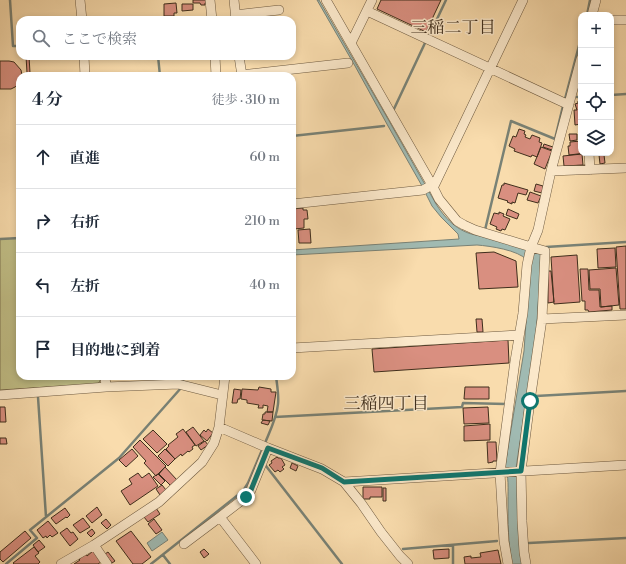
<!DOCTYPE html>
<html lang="ja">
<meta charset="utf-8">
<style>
:root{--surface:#fff;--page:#f6f6f7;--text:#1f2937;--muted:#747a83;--line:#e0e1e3}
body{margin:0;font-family:"Libre Bodoni","Noto Serif JP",serif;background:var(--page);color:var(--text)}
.controls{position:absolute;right:12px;top:12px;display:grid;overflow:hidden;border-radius:8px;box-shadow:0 2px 6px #0003}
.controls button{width:36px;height:36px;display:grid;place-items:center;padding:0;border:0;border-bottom:1px solid var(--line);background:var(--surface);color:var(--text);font:20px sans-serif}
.stop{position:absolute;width:12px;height:12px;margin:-9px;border:3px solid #0f766e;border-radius:50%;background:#fff}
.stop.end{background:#0f766e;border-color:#fff;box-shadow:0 1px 4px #0008}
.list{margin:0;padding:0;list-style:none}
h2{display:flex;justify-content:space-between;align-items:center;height:52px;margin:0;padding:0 16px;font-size:17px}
h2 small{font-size:13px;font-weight:400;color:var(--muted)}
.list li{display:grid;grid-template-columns:26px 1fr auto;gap:12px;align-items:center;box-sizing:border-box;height:64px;padding:0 16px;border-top:1px solid var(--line)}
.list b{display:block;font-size:15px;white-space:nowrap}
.list em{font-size:13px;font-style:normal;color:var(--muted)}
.icon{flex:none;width:22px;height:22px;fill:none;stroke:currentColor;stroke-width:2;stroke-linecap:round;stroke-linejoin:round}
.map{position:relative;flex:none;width:626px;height:564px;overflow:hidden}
.search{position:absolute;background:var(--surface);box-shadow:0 2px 6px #0003;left:16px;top:16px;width:280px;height:44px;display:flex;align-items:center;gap:10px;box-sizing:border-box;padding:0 14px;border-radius:12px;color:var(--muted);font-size:15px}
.panel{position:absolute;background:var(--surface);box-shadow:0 2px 6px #0003;left:16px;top:72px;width:280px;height:308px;border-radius:12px}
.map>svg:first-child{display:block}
.green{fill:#c1bf87;stroke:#807652}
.water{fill:#a0bab2;stroke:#798276}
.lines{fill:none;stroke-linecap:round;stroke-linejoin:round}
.stream{stroke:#798276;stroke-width:2.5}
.building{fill:#d98f80;stroke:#3f2e1c}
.minor-casing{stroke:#6e5a40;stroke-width:10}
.minor{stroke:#fbe8ca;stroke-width:9}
.route{stroke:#0f766e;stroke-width:5}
.labels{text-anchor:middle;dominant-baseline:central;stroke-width:3;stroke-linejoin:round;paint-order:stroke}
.neighbourhood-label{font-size:17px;fill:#3f2e1c;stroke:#fbe8ca}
</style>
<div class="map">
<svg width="626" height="564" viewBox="0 0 626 564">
<rect width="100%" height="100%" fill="#f9dcad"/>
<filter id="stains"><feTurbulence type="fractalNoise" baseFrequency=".005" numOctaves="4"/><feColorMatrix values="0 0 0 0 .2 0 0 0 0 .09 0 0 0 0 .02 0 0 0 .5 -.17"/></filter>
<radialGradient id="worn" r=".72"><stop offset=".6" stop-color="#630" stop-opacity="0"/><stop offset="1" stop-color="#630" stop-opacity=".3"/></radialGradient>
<path class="green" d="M20 238V376H100V381L98 384 0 390V239Z"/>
<path class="water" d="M317 0H319L388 119 436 204C447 221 460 234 482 236L542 253 536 334 515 475 517 478 522 564H512C508 543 508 522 508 501 508 489 509 476 505 466L524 351 530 265C529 263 528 261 527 260 518 250 490 246 477 245L292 255V250L459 239 458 234 441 217 432 206 422 186 388 126 355 66Z
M162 532 168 540 152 551 147 543Z"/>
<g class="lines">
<path class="stream" d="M10 0 13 46H20
M587 15 590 0
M429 36 446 0
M158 56 160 76
M611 95 626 94
M577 97H581
M565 99 581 38
M393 111 425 43
M292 136 384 126
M485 230 511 121 555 139 563 106
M0 239 20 238
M546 247 626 242
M182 376 183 381
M536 396 626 391
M38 397 46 517
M275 417 462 407 463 403 506 404
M265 443C270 431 277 417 278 404 279 395 277 385 276 376
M266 466 342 564
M529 543 626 538
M453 545V564
M403 549 497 541
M163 555 170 564
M6 564 37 538 30 530 119 458 181 388
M151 564 243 491 248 483 262 450"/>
</g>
<path class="building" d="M193 0H206V3H205V5H201L200 3H193Z
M381 0H441L426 32 377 9Z
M176 3 177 13H174V16H164V4Z
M182 4H193V10L182 11Z
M26 56H29L30 73H27Z
M0 61H9L14 62 21 70 22 75V76H20V82L19 84 15 87 11 89H0Z
M578 101H581V124L575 125 574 110H577L575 104 578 103Z
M519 129 525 131 524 134 526 135 525 137 530 139 532 135 540 138 539 142 542 143 537 157 532 155 531 157 514 151 515 149 509 146 513 136 516 137Z
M569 134H577V140L570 141Z
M581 141V153H586L569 155 568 146H570V142Z
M544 144 553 147 552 150 543 147Z
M541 147 552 151 545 169 534 164Z
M582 154 583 165 564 166 563 156Z
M599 155H604L605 163 600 164Z
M504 183 528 190 526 195 518 193 515 203 512 202V204L507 202 508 201 498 198 502 185H504Z
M536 184 543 186 542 193 534 191Z
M530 192 541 196 538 203 527 200Z
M292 207V209L303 208V210H307L308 219H304V228L294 229 293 225H292Z
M508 209 519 214 517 219 506 215Z
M499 212 504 214 503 216 510 219 505 230 502 229 501 231 496 229 497 227 490 224 494 213 499 214Z
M310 229 311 243H299L298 230Z
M626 246V309H620L616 247Z
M615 248 616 267 598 268 597 249Z
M494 252 516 261 518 287 479 289 476 253Z
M577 255 580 302 554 304 551 257Z
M616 268 619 305 601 307 600 289H590L589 270Z
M580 269H588L589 290H599L600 307 612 306V310L589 312 588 310H585V301H582Z
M548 271H551L554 302 548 303Z
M476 319H482L483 332H477Z
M508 340 509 363 374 372 372 349Z
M259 387 271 389V392H276L273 412H267L268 406 263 405V408H258L259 405 247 403V400L241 399 242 389 258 390Z
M465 387H489V399H464Z
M234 389 241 390 240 399H238L237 403H232Z
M0 407H5L6 422H0Z
M488 407 489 423 464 424 463 408Z
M265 412H273L272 421 262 420 263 414H265Z
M263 420 270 421 268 425 261 423Z
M490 424V440L464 441V426Z
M193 427 204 441 196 446 186 432Z
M183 429 195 445 192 447 193 449 189 452 188 451 182 456 181 454 175 459 166 449 169 446 168 445 178 437 176 434Z
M208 429 213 433 207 441 200 435 204 430 206 432Z
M153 430 167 444 157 453 143 439Z
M0 438H6L7 444H0Z
M140 440 166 466 156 476 144 463 146 461 133 447Z
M205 441 208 445 201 450 198 446Z
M487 442H496L497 461H493V462L488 463Z
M132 449 138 456 126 467 119 460Z
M165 449 175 459 168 466 158 456Z
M277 457 278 458H281L285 465 282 467 284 469 280 472 278 470 275 472 269 465 272 463 271 461Z
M292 463 298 466 296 471 290 468Z
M165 467 177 480 171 486 159 474Z
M138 473 142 478 149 473 158 486 130 505 121 491 132 484 129 479Z
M158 474 165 481 161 485 153 477Z
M162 485 166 490 160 495 156 489Z
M363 487H382V497H370V499H363Z
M383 488H386V501H383Z
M97 507 102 515 92 523 86 516Z
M65 508 70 515 67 518 66 517 56 524 51 518Z
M156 508 160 514 148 522 144 517Z
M83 518 90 527 80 533 73 525Z
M106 519 111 525 107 529 101 523Z
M154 519 162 530 156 534 148 524Z
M48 521 58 533 52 537 50 535 47 538 46 536 43 538 37 530Z
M67 528 71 533 73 532 78 539 70 546 60 533Z
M92 529 95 533 91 537 87 533Z
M25 531 31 538 3 562 0 559V552Z
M131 531 151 557 142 564H133L116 541Z
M39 540 45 547 38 552 33 545Z
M34 547 39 553 35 556 40 562 38 564H14L13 563Z
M204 549 209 554 204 558 200 552Z
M449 549V558L434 559 433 550Z
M498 550 501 564H465L464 557 471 556V558L481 557 480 553Z
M93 551 101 562 98 564H74L80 560 79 559 86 554 87 556Z
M108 552 115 561 112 563 105 554Z"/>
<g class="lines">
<g class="minor-casing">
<path id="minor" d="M80 0 82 20
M210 0 212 20
M234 0 236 20
M326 0 432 185 439 199 457 221 464 225 475 230 531 247 545 251 542 319
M367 11 569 105
M235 15 279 10
M592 15 596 0
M611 20H626
M351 43 372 0
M84 56 85 76
M215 56 216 76
M239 56 242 76
M241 75 348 63
M589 153 590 170
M551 171 626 168
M433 188 523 0
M292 204 423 190 432 185
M292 348 519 335
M105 376 106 387
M0 395 106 387 178 384 222 395
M219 427 268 448 322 469 344 482 361 503 381 532 400 556 408 564
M344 482 626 465
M184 544 220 517
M94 545 107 564
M61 564 94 545 159 502 202 462 214 443 219 427 225 376
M256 564 220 517 246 497 251 490 268 448
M508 564 504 541 500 473 515 361 523 313 527 265 531 247 538 230 551 171 581 59
M526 564 524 552 522 521 521 471 530 401 542 319 626 315"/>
</g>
<use href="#minor" class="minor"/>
</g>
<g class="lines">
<path class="route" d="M246 497 251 490 268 448 322 468 344 482 521 471 530 401"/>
</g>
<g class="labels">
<g class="neighbourhood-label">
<text x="453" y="28">三稲二丁目</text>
<text x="386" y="404">三稲四丁目</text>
</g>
</g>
<rect width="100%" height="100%" filter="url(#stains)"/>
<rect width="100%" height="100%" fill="url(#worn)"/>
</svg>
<div class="controls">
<button>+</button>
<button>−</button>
<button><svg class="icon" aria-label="locate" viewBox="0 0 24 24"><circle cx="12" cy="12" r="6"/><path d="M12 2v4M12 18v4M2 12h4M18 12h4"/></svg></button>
<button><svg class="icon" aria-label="layers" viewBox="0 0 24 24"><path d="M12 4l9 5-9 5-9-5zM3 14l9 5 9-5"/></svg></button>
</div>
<div class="stop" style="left:530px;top:401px"></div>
<div class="stop end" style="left:246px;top:497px"></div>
<div class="search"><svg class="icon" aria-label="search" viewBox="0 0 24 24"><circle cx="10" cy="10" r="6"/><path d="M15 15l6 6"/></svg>ここで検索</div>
<section class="panel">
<h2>4 分<small>徒歩 · 310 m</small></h2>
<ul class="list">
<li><svg class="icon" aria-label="ahead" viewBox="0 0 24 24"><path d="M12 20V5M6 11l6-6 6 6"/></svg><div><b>直進</b></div><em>60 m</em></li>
<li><svg class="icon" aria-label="right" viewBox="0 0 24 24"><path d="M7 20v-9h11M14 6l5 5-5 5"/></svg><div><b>右折</b></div><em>210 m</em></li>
<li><svg class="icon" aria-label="left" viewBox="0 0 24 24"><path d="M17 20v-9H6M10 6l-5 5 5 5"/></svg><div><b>左折</b></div><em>40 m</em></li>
<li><svg class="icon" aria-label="arrive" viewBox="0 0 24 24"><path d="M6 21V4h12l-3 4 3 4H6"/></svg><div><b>目的地に到着</b></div></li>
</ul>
</section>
</div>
